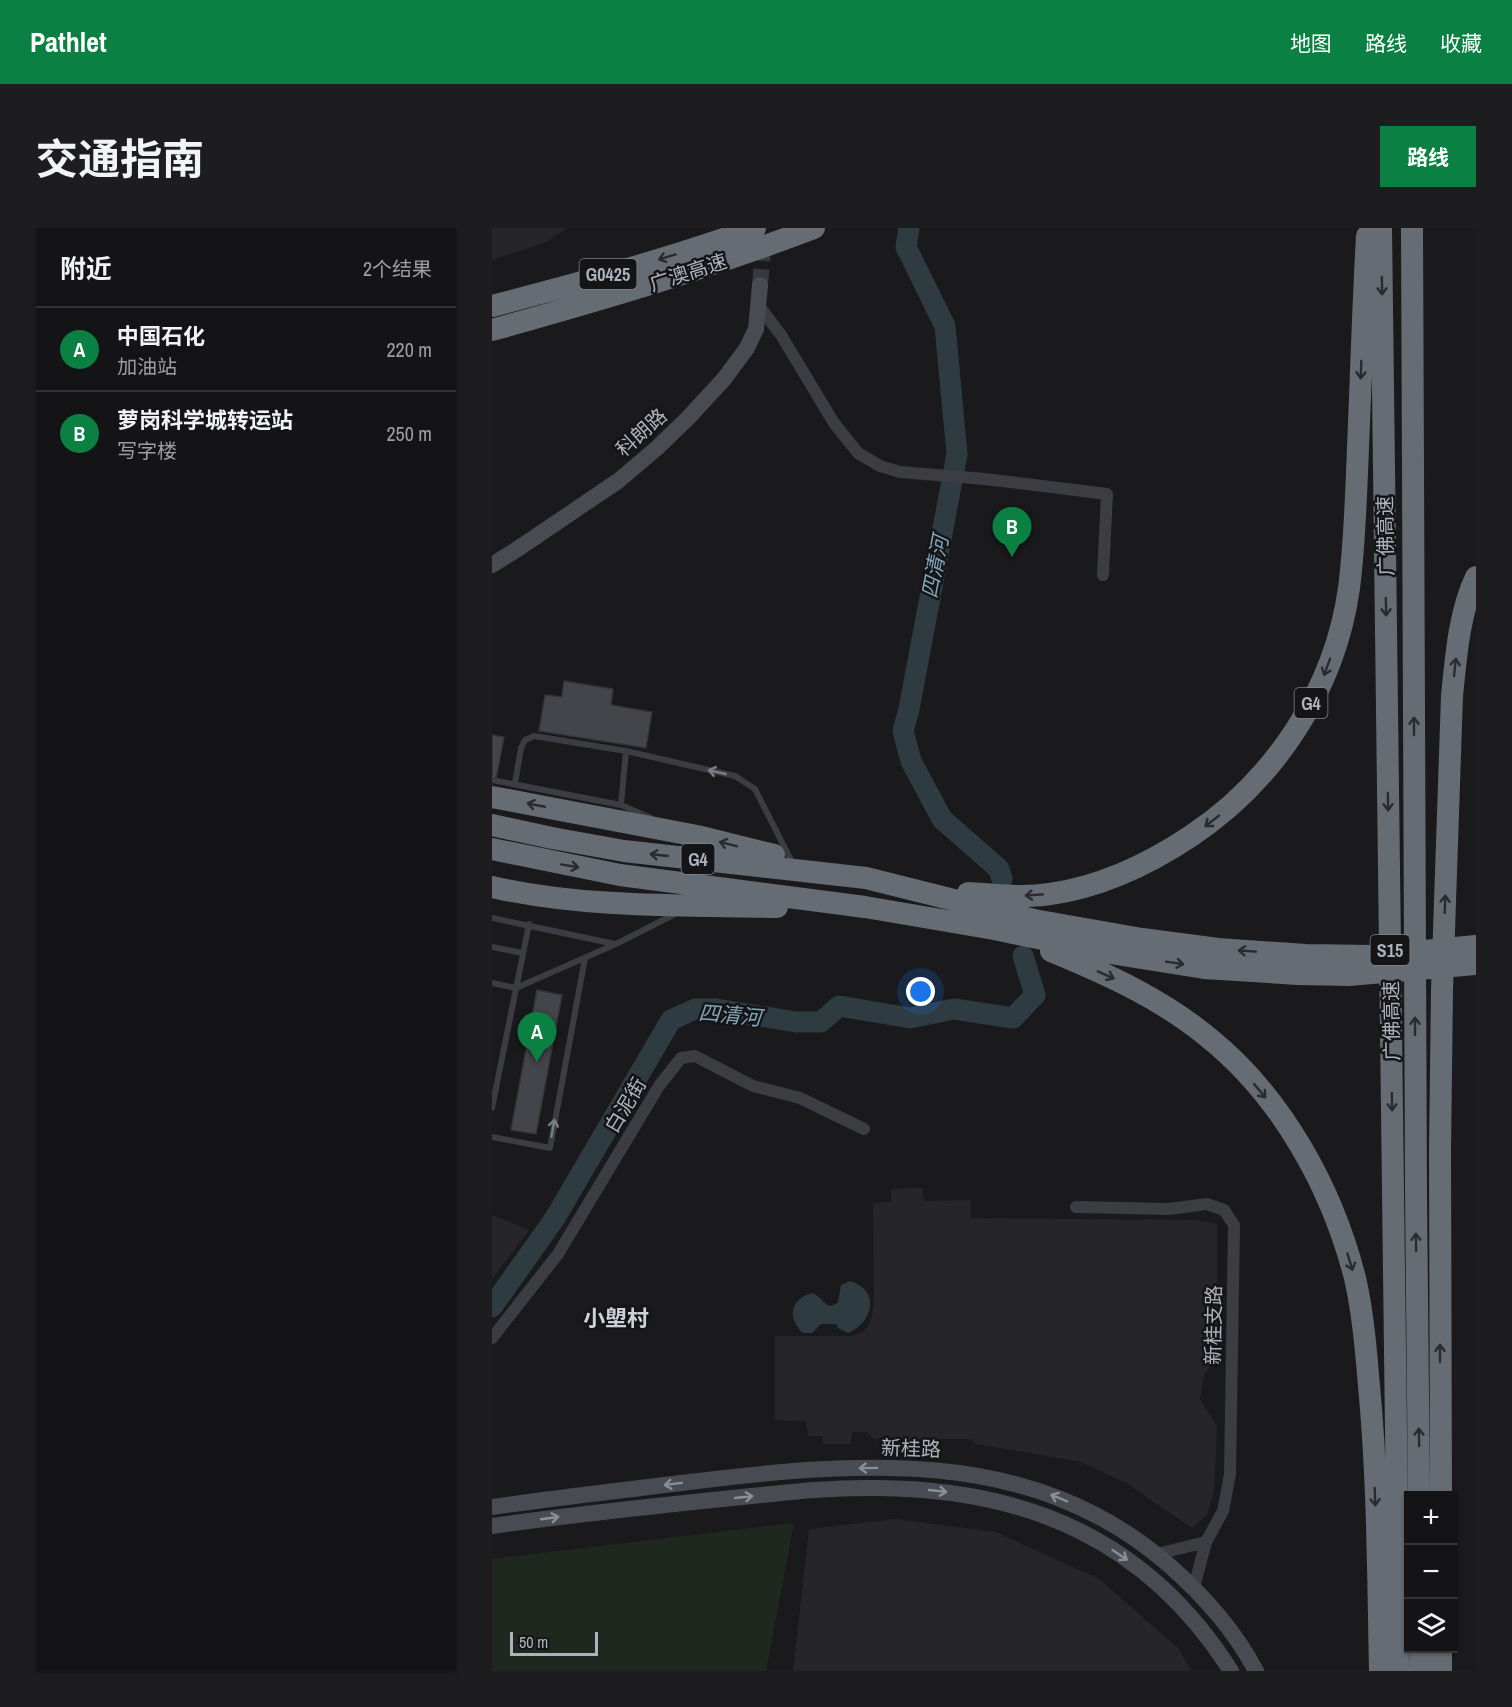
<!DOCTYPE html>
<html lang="zh">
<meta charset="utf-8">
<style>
:root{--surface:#141416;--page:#1d1d1f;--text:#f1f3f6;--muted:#9d9ea1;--line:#333335;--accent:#0b8043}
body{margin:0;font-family:"Archivo Narrow","Noto Sans SC",sans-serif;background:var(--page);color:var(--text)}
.controls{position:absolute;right:18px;bottom:18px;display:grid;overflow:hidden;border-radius:0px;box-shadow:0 2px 4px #0004}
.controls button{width:54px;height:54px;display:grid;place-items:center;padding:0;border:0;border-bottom:2px solid var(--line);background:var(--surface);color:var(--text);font:30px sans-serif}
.scale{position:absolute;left:18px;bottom:15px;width:88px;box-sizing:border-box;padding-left:6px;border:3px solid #acb3bd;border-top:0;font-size:16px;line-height:21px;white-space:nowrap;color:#acb3bd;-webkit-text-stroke:4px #151518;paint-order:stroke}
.you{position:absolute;left:429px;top:764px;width:21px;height:21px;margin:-15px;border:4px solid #fff;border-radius:50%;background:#1a73e8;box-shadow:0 0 0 9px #1a73e833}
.badge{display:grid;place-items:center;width:39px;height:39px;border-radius:50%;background:var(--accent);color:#fff;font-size:20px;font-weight:700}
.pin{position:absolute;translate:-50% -50px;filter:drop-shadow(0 2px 3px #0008)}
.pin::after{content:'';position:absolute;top:32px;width:21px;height:18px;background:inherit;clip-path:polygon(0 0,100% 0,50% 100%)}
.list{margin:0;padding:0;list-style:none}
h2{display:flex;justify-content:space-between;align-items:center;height:78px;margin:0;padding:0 24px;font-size:26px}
h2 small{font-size:20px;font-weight:400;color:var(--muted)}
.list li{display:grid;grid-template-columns:39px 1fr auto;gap:18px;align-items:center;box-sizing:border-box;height:84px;padding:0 24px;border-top:2px solid var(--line)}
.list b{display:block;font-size:22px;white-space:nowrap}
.list p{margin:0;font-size:20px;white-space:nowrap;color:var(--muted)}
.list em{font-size:20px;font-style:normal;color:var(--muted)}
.icon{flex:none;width:33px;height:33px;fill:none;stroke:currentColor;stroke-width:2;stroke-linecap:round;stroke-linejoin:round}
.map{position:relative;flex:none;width:984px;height:1443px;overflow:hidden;border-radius:0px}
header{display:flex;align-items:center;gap:36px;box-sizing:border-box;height:84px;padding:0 30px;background:var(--accent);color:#fff}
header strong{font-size:28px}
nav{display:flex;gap:33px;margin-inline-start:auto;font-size:21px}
.intro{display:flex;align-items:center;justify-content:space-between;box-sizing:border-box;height:144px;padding:0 36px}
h1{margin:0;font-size:42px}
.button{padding:15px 27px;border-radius:0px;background:var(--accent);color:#fff;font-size:21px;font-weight:700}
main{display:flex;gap:36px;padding:0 36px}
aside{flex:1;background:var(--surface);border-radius:0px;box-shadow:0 2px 4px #0004}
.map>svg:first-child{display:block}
.built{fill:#26262a}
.green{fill:#1f281f}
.water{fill:#2e3c42}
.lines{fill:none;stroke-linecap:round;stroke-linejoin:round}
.river{stroke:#2e3c42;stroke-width:21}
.building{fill:#44454a;stroke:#343439;stroke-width:1.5}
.secondary-tunnel{stroke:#37393d;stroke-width:16;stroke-dasharray:16 8;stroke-linecap:butt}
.lane{stroke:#3b3d42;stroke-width:6}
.street{stroke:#3b3d42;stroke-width:12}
.secondary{stroke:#484c52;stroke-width:16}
.highway{stroke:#666c73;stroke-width:22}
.oneway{stroke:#292b2f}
.oneway2{stroke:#797e86}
.oneway3{stroke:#898f98}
.labels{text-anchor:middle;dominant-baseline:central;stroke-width:5;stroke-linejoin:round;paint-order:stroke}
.shield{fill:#151518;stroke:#7f848c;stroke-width:1.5}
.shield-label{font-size:18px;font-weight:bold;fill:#acb3bd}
.street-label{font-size:20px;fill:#acb3bd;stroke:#151518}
.water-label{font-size:21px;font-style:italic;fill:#81a7b9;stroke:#151518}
.quarter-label{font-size:22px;font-weight:bold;fill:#cdd2d8;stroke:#151518}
</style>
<header>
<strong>Pathlet</strong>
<nav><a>地图</a><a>路线</a><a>收藏</a></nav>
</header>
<div class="intro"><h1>交通指南</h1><a class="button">路线</a></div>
<main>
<aside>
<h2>附近<small>2个结果</small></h2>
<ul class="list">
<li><span class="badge">A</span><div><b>中国石化</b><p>加油站</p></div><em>220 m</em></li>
<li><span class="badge">B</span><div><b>萝岗科学城转运站</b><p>写字楼</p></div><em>250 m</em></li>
</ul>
</aside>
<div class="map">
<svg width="984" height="1443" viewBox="0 0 984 1443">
<rect width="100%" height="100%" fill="#1a1a1d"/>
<path class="built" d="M0 0H74L55 14 0 32Z
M430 960 432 973 479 972V990L705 992 725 996V1127L712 1147 708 1171 725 1198 722 1264 715 1287 700 1300 634 1255 589 1234 484 1216 478 1211H382L375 1204H360L359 1216H331L330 1208H316L314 1193 283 1192V1108H359L369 1105 376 1099 380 1088 382 1072 381 975 400 974 399 961Z
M0 987 37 1002 0 1051Z
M403 1291 504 1304 607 1351 686 1420 700 1443H301L317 1301Z"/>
<path class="green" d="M302 1295 274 1443H0V1331Z"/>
<path class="water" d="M358 1053C389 1062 381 1095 356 1105L346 1100 344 1096H329L320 1105H311C295 1090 298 1071 320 1065 331 1068 334 1085 346 1074L349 1057Z"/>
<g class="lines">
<path class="river" d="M417 0 414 19 453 98 465 226 417 481 411 503 419 533 450 591 507 641 510 651
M0 1079 63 990 179 792 203 781H224L304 794H329L347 778 418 790 462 781 521 790 543 767 531 728"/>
</g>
<path class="building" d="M72 453 121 461 119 477 160 484 154 520 47 503 53 467 70 469Z
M0 507 12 509 4 551 0 550Z
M45 762 70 767 44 906 19 902Z"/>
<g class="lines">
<path class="secondary-tunnel" d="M268 57 272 10"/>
<path class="lane" d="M0 552 129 577 159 590
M23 555 29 520 33 512 42 508 134 523 243 548 263 561 299 632
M129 577 134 523
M0 690 123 716
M0 719 31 725
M0 755 24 760 124 716 185 685
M0 880 37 696
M0 909 58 920 93 730"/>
<path class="street" d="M267 78 289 107 342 195 366 225 388 238 408 244 493 251 615 266 611 347
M584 979 677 981 715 976 732 982 742 997 738 1246 731 1283 714 1314 702 1359
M0 1110 66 1026 167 858 189 830 203 828 261 858 308 870 372 901
M665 1326 714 1314"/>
<path class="secondary" d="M0 337 24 322 126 253 165 220 196 190 232 151 255 120 264 101 268 57
M0 1279C63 1270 126 1263 189 1255 361 1234 538 1215 678 1338 712 1368 743 1403 764 1443
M0 1298C77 1287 153 1279 230 1271 282 1266 333 1259 385 1260 535 1261 656 1312 739 1443"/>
<path class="highway" d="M889 0 907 1443
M920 0 924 965 927 1268
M0 78C88 55 177 31 263 0
M0 102C108 72 217 40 322 0
M0 569 205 608 282 627
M0 597 60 610 132 623 374 650 542 692 650 711 726 721 814 727 880 728 984 718
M0 621 128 647 373 679 502 701 618 725 712 740 806 746 857 747 984 736
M0 659C94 680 189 677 285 679
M476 665C504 667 531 670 558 666 608 659 657 636 699 608 783 552 843 461 857 360 863 314 864 267 866 220 869 149 871 78 875 8
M559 723C615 746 670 771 717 810 790 869 840 960 863 1050 871 1085 874 1122 877 1158 886 1252 886 1348 888 1443
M949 1268 948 923 950 762 960 468C964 429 967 385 984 349
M929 1420V1443
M949 1420V1443"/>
</g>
<defs><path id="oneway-shaft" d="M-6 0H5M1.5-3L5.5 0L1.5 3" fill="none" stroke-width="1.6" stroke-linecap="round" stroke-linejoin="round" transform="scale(1.5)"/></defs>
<g class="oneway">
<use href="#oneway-shaft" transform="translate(175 29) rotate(163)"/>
<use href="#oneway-shaft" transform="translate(890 58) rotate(89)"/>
<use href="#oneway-shaft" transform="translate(869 142) rotate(92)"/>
<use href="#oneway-shaft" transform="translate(894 379) rotate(89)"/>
<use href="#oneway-shaft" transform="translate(835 439) rotate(110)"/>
<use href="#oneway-shaft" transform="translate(963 439) rotate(-84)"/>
<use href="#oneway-shaft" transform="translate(922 498) rotate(-90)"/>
<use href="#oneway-shaft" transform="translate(896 574) rotate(89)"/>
<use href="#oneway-shaft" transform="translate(44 577) rotate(-169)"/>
<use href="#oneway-shaft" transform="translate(720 593) rotate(142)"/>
<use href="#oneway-shaft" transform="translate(236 616) rotate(-166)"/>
<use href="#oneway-shaft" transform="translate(167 627) rotate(-174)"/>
<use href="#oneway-shaft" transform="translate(78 638) rotate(10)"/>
<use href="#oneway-shaft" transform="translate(542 667) rotate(176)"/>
<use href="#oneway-shaft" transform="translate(953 676) rotate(-88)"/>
<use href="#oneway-shaft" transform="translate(755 723) rotate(-176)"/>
<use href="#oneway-shaft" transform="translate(683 735) rotate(9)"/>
<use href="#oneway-shaft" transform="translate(614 747) rotate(24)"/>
<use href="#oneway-shaft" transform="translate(923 798) rotate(-90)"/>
<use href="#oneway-shaft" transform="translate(768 863) rotate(50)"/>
<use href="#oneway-shaft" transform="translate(900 874) rotate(89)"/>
<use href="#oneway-shaft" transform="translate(924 1014) rotate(-91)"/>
<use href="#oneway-shaft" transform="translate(858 1034) rotate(73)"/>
<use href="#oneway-shaft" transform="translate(948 1125) rotate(-90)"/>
<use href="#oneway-shaft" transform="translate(927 1209) rotate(-91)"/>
<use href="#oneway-shaft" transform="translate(883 1269) rotate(88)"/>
</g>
<g class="oneway2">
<use href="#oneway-shaft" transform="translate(225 544) rotate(-167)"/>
<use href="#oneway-shaft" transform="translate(61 900) rotate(-80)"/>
</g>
<g class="oneway3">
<use href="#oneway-shaft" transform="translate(376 1240) rotate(179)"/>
<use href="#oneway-shaft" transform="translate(181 1256) rotate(173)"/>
<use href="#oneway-shaft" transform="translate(446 1263) rotate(6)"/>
<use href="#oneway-shaft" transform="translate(252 1269) rotate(-6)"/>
<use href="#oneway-shaft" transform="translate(567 1270) rotate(-158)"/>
<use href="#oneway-shaft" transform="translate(58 1290) rotate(-8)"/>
<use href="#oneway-shaft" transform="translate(628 1327) rotate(34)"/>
</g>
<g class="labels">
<g class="shield">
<rect x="87.5" y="31" width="57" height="30" rx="4.5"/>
<rect x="802.5" y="460" width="33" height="30" rx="4.5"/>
<rect x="189.5" y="616" width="33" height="30" rx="4.5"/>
<rect x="878.5" y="707" width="39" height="30" rx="4.5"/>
</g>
<g class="shield-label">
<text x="116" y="46">G0425</text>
<text x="819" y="475">G4</text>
<text x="206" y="631">G4</text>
<text x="898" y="722">S15</text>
</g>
<g class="street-label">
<text transform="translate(196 44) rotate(-18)">广澳高速</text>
<text transform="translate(149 204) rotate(-42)">科朗路</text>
<text transform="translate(893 308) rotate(-91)">广佛高速</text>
<text transform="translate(899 793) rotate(-91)">广佛高速</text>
<text transform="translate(133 877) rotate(-59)">白泥街</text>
<text transform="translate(721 1097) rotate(-89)">新桂支路</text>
<text transform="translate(419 1220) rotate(2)">新桂路</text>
</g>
<g class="water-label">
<text transform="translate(443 339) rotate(-79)">四清河</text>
<text transform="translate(238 787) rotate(5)">四清河</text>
</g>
<g class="quarter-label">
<text x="124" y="1090">小塱村</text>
</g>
</g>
</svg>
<div class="controls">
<button>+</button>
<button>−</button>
<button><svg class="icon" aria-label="layers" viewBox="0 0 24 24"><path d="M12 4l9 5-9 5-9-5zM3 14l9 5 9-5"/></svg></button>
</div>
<div class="scale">50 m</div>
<div class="you"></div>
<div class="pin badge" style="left:45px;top:834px">A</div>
<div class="pin badge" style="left:520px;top:329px">B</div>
</div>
</main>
